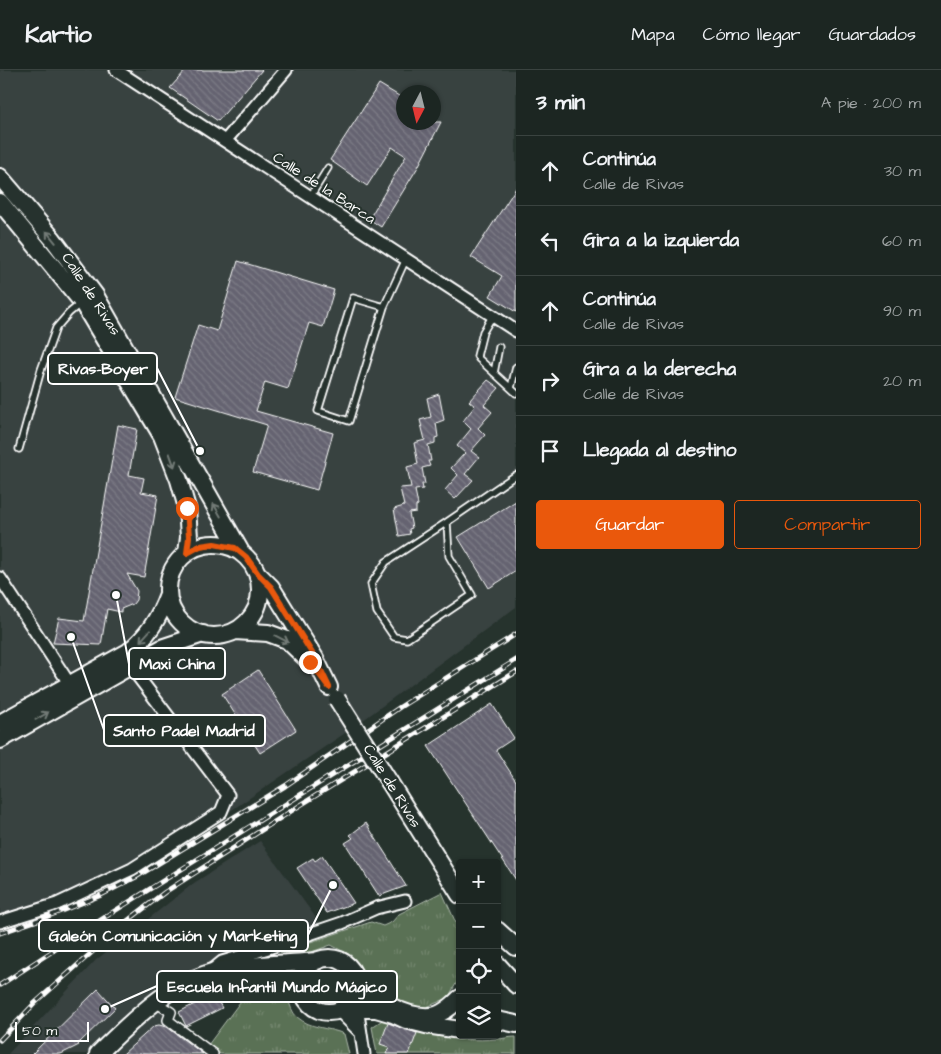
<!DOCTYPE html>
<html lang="es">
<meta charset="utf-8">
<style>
:root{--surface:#1c2622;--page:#29322f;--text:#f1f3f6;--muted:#a0a5a5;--line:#3a4340;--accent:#ea580c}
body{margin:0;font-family:"Architects Daughter",sans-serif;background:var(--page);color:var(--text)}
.controls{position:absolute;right:15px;bottom:15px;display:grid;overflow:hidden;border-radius:5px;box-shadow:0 1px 4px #0004}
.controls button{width:45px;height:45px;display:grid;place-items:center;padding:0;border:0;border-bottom:1px solid var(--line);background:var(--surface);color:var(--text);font:25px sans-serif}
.compass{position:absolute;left:396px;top:15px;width:45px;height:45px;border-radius:50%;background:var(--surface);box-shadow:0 1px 4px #0004;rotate:187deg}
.scale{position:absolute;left:15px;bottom:12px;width:74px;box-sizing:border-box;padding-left:5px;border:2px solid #fff;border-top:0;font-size:14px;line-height:18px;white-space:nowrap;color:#fff;-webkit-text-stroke:4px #26332d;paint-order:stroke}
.stop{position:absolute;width:15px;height:15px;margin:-11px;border:4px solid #ea580c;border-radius:50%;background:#fff}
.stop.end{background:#ea580c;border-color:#fff;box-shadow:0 1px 5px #0008}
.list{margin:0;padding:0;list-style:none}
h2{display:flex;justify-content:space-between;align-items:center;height:65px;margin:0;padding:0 20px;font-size:21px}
h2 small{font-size:16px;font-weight:400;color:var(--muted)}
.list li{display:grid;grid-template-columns:32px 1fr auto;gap:15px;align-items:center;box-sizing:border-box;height:70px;padding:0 20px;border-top:1px solid var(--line)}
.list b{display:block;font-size:19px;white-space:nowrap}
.list p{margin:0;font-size:16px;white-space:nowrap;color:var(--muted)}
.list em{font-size:16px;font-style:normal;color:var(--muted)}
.actions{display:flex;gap:10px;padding:15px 20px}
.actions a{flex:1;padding:11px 0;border:1px solid var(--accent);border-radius:5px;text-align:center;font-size:18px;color:var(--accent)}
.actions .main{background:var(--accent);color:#fff}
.icon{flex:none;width:28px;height:28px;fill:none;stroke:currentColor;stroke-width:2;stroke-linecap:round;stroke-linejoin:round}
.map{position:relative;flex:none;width:516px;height:984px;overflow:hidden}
header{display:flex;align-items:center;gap:30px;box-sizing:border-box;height:70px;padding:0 25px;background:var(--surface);border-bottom:1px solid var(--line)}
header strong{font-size:24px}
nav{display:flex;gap:28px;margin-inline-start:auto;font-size:18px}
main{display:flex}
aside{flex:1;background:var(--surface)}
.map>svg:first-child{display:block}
.built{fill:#394241;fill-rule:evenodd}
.grass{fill:url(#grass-tufts);stroke:#acb8aa}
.building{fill:url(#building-back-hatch);stroke:#fff}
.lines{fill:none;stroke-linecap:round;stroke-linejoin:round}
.service-casing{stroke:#fff;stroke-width:9}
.pedestrian-casing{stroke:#fff;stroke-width:12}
.minor-casing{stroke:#fff;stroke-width:15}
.secondary-casing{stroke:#fff;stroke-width:20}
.service{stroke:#26332d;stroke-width:5.5}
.pedestrian{stroke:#26332d;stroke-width:9}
.minor{stroke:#26332d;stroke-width:11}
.secondary{stroke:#26332d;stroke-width:16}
.rail-casing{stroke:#fff;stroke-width:5}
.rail{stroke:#26332d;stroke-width:3;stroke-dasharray:9;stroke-linecap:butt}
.secondary-bridge-casing{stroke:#fff;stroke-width:20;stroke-linecap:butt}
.secondary-bridge{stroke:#26332d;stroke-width:16}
.oneway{stroke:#727a76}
.route{stroke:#ea580c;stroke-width:6}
.labels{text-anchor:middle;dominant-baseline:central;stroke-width:4;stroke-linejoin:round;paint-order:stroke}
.street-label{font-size:15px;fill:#fff;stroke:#26332d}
.leader{fill:none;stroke:#fff;stroke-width:2}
.callout-dot{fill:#fff;stroke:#26332d;stroke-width:2}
.callout{fill:#26332d;stroke:#fff;stroke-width:2}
.callout-label{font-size:16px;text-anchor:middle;font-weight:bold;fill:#fff}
</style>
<header>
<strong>Kartio</strong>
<nav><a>Mapa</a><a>Cómo llegar</a><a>Guardados</a></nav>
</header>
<main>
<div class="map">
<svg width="516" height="984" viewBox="0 0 516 984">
<defs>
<pattern id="grass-tufts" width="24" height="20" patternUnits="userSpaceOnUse" patternTransform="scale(1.25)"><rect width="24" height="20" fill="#5a7155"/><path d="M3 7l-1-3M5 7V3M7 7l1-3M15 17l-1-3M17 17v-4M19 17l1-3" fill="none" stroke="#73866e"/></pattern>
<pattern id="building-back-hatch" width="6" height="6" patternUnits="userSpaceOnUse" patternTransform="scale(1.25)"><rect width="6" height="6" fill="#656471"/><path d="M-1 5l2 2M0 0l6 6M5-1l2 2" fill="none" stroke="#7c7b86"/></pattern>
</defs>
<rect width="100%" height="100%" fill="#26332d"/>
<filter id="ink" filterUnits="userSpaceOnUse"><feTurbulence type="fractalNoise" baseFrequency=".02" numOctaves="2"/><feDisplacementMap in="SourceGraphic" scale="10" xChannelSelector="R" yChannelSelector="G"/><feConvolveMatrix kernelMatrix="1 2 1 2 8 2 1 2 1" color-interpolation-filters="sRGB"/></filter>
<g filter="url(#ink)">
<path class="built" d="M0 0H516V537L351 659 223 746 82 822 0 849ZM403 22H433V52H403Z
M260 771 324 859 265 879 263 895 247 896 156 931 171 942 169 950 213 984H8L96 890 194 813Z"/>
<path class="grass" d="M442 822 460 862 458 910 448 928 424 938 399 934 379 923 352 886 331 875 300 886 280 882 371 852 383 856 392 852 399 844Z
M255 912C260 912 269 910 274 912 289 916 287 938 297 947 311 959 328 957 344 964L349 984H220L208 975Z
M384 949C420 962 457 973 496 969 503 969 509 967 516 967V984H377L372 957Z"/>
<path class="building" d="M186 0H262L218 51 170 18Z
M379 14 404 29V52H441L418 97 381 157 369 149 406 86 392 77 367 116 330 90Z
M516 118V242L490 226 502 206 471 187Z
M238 191 334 220 323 257 309 253 288 319 265 312 256 341 333 363 317 420 253 402 267 355 175 327 198 255 217 261Z
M488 310 499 318 484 335 492 342 478 358 485 365 471 381 479 387 465 404 473 410 455 429 445 420 458 405 451 398 465 383 457 376 471 359 463 351 475 336 469 331Z
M439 324 444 350 436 353 438 367 435 368V373L428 375 431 391H428L430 396 422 398 425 414H422L423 419 415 420 418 435 416 436V442L409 443 412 458 409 459 410 464 399 466 394 439 404 436 400 418 411 417 407 397 418 394 414 373 425 370 420 350 431 347 427 328Z
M118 355 137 359 129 405 144 408 141 422 158 425 144 507 127 504 137 521 136 530 133 534 121 539V542L107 539 101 575 53 573 59 548 84 551Z
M516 431V501L489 518 458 467Z
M258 600 296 660 260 683 222 624Z
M492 634 514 668 496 680 516 711V810L428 676Z
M366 753 406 816 379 826 345 773 353 768 350 765Z
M322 786 354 833 327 843 297 798 313 788 315 791Z
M98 919 115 938 78 974 79 975 61 984H32Z
M214 924 222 938 186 956 179 942Z
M388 953 417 963 409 984H386L389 977 380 974Z
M159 955 167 957 203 984H123L154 956Z"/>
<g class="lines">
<g class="service-casing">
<path id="service" d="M310 127 328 98
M384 237 353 228 318 341 349 351 384 237 406 189
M493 245 483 262 477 286 479 289 516 323
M494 303 499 277
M511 318 516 297
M19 379 41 300 56 258 69 243 81 233
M447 452 449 486 472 525 407 569 394 567 377 542 371 514 386 492Z
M447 452 516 405"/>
</g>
<g class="pedestrian-casing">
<path id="pedestrian" d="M155 932 171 942 168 950 213 984"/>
</g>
<g class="minor-casing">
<path id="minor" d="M116 0 516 261
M225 71 286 0
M0 508 69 613
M0 852 57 834 132 799 221 742 228 725 130 596
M211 901 222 892 265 879 342 853 376 838 405 831
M355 923 364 984
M338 940 360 962"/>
</g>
<g class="secondary-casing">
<path id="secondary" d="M0 107 53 169 95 225 241 482
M0 132 82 232 162 366 179 410 187 438 189 467 187 483
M168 520a46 46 0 1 1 92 0a46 46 0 1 1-92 0Z
M258 504 271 517 315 588 329 617
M235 561 268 563 287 570 310 592
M0 653 128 582C148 566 159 548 168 524
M0 670 164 577 203 564
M390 713 460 825
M497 860 516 877
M302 915a27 27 0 1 1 54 0a27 27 0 1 1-54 0Z
M497 894 516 915
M356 914C376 929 404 948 430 946 441 946 452 936 460 928
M341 939H376L393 944 406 950 426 955 460 960
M497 950 516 954
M98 984C135 948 173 908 226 899 256 894 287 894 317 891"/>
</g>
<use href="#service" class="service"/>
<use href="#pedestrian" class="pedestrian"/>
<use href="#minor" class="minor"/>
<use href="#secondary" class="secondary"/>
<g class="rail-casing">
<path id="rail" d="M0 863 41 849 99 826 136 807 285 716 400 637 516 564
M0 915 113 842 516 590
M0 970 35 933 126 852 165 822 299 736 516 602"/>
</g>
<use href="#rail" class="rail"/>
<g class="secondary-bridge-casing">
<path id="secondary-bridge" d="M337 629 390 713"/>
</g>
<use href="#secondary-bridge" class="secondary-bridge"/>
</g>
<defs><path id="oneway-shaft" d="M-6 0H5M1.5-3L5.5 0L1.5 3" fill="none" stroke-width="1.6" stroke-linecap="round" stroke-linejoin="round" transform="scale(1.25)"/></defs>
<g class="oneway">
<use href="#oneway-shaft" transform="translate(51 167) rotate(-129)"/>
<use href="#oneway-shaft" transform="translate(172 390) rotate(70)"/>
<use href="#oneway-shaft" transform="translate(217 440) rotate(-120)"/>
<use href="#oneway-shaft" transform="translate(145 566) rotate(132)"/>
<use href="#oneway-shaft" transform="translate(282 569) rotate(27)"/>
<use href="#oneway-shaft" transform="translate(42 646) rotate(-30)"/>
</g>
</g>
<g class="lines" filter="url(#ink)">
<path class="route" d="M187 438 189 467 187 483 200 476 214 474 235 478 246 487 258 504 271 517 315 588 329 617 310 592"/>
</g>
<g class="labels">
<g class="street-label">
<text transform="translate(324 118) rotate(33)">Calle de la Barca</text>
<text transform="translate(91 224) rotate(57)">Calle de Rivas</text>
<text transform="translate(392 716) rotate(58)">Calle de Rivas</text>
</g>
</g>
<path class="leader" d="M200 381L157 298M116 525L129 594M71 567L104 660M333 815L308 865M105 939L157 916"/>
<g class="callout-dot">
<circle cx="200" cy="381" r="5"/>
<circle cx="116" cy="525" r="5"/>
<circle cx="71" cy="567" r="5"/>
<circle cx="333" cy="815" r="5"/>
<circle cx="105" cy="939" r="5"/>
</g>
<g class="callout">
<rect x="48" y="283" width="109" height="31" rx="5"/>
<rect x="129" y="578" width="96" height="31" rx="5"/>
<rect x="104" y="645" width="161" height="31" rx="5"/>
<rect x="39" y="850" width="269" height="31" rx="5"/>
<rect x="157" y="901" width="240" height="31" rx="5"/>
</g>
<g class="callout-label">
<text x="103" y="304">Rivas-Boyer</text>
<text x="177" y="599">Maxi China</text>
<text x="184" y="666">Santo Padel Madrid</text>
<text x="173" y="871">Galeón Comunicación y Marketing</text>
<text x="277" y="922">Escuela Infantil Mundo Mágico</text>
</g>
</svg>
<div class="controls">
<button>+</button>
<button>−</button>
<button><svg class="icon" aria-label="locate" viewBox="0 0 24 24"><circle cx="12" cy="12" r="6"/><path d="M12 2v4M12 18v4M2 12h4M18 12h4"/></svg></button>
<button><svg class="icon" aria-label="layers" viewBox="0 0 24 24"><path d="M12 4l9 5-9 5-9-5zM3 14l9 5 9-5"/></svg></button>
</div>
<svg class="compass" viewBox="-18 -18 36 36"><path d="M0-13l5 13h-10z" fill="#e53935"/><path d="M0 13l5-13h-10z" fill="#a0a5a5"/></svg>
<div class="scale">50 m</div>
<div class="stop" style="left:187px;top:438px"></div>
<div class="stop end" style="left:310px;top:592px"></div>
</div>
<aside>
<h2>3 min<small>A pie · 200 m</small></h2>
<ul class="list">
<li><svg class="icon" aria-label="ahead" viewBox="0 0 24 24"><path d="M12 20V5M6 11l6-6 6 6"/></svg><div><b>Continúa</b><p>Calle de Rivas</p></div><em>30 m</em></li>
<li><svg class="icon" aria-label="left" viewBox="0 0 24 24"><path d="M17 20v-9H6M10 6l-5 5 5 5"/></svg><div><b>Gira a la izquierda</b></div><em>60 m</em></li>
<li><svg class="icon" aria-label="ahead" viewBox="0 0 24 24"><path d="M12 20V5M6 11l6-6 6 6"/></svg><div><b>Continúa</b><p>Calle de Rivas</p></div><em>90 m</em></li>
<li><svg class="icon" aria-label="right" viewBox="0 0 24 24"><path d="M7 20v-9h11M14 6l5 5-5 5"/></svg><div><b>Gira a la derecha</b><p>Calle de Rivas</p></div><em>20 m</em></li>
<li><svg class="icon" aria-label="arrive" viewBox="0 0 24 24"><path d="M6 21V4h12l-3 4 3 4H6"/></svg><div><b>Llegada al destino</b></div></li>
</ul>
<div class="actions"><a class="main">Guardar</a><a>Compartir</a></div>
</aside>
</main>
